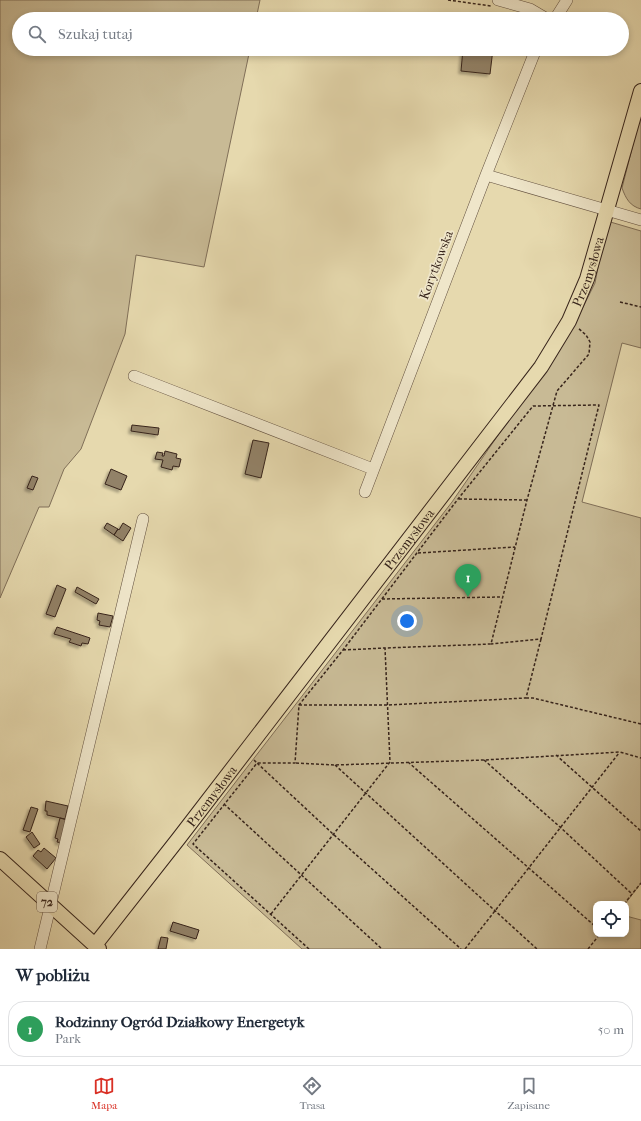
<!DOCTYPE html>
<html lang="pl">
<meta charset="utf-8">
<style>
:root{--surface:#fff;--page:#f6f6f7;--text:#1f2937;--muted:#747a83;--line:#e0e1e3;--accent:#d93025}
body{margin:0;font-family:"IM FELL French Canon",serif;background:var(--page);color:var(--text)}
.controls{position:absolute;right:12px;bottom:12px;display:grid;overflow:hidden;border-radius:8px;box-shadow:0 2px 6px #0003}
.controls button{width:36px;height:36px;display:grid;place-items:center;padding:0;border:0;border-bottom:1px solid var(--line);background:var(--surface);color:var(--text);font:20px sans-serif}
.you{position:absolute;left:407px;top:621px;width:14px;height:14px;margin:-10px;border:3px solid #fff;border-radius:50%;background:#1a73e8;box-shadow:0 0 0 6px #1a73e833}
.badge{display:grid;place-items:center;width:26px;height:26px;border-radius:50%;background:var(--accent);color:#fff;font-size:13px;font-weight:700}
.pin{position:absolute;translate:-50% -33px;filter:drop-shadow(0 1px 2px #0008)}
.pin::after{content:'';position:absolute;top:21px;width:14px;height:12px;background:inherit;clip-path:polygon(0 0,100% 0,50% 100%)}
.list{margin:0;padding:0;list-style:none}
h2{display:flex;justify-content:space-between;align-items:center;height:52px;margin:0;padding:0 16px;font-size:17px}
h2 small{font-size:13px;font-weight:400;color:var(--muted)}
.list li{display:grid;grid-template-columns:26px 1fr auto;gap:12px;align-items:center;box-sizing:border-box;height:56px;margin:0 8px 8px;padding:0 8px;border:1px solid var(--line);border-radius:16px}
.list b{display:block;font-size:15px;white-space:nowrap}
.list p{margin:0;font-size:13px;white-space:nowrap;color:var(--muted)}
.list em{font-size:13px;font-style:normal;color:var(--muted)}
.icon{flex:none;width:22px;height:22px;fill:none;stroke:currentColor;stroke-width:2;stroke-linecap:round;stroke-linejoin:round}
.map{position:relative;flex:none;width:641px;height:949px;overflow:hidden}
.search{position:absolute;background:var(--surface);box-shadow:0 2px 6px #0003;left:12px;right:12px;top:12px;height:44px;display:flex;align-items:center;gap:10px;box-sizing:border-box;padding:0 14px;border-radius:22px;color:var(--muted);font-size:15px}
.sheet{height:116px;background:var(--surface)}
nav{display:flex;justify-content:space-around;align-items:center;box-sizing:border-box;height:56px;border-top:1px solid var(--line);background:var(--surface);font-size:11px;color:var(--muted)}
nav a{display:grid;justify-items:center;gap:2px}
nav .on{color:var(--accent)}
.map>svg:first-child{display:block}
.green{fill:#c8ba95;stroke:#806f58}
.building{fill:#928267;stroke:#37241b;filter:url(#shadow)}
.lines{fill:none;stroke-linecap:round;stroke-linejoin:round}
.minor-casing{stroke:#635140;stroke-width:12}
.major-casing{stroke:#37241b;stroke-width:16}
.path{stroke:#37241b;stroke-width:1.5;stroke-dasharray:3 2;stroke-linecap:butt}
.minor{stroke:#efe6ca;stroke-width:11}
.major{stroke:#e6d9ae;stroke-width:14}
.labels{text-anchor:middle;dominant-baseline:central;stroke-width:3.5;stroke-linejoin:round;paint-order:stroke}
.shield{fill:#efe6ca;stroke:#6e5e50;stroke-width:1}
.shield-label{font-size:12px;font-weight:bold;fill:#37241b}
.street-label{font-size:13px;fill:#37241b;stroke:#efe6ca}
</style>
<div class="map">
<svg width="641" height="949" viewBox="0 0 641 949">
<defs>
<filter id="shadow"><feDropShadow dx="-2.5" dy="2.5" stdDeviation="1" flood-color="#0004"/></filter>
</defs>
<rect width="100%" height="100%" fill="#e6d9ae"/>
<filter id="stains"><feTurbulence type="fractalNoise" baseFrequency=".005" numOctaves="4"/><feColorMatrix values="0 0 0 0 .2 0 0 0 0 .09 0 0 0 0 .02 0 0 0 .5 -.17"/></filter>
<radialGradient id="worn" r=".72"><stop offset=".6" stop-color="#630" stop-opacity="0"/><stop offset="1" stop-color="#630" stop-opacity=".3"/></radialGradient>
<path class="green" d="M0 0H260L256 19H19V49H250L204 267 136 255 125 334 81 449 64 469 49 507H39L0 598Z
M641 113V209C630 206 626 199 622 188Z
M607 221 641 231V348L622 343 582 502 641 518V883L625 904H596V934H626V916L641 920V949H302L187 845 452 502 574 325 595 283Z"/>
<path class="building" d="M463 49H493L490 74 461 71Z
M132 425 159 428 158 435 131 431Z
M253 440 269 443 261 478 245 474Z
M165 451 177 454 176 458 181 459 179 467 173 466 172 470 161 467 163 460 155 459 157 452 163 453 162 456H164Z
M111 469 127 476 121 490 105 484Z
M32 476 38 478 33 490 27 488Z
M107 523 118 529 114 535 104 528Z
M123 523 131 528 123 541 114 535 118 529 119 530Z
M57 585 66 589 55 617 46 614Z
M77 587 99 599 96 604 75 592Z
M98 613 113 616 110 627 99 625 100 621 97 620Z
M57 627 90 638 88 644 82 643 81 646 69 642 71 639 54 634Z
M46 801 68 806 65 819 47 815V811H45Z
M31 807 38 809 30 832 23 830Z
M60 818 67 820 62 843 57 842 58 839 55 838Z
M32 832 40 844 34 848 26 837Z
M44 848 56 858 47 869 33 856 38 850 41 852Z
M173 922 199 930 196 939 170 931Z
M161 937 168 938 166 949H158Z"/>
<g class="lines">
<g class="minor-casing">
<path id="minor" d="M498 0 530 9 547 19
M555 19 567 0
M486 175 641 220
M134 376 373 469
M365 492 486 175 536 49
M40 949 143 519"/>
</g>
<g class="major-casing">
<g id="major">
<path d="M0 859 99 949"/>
<path id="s1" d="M95 945 179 838 541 367 569 321 587 279 641 91"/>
</g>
</g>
<path class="path" d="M448 0 491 6
M620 302 641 307
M459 499 527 500
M418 553 515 547
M382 599 502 597
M343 650 385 648
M526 698H533L641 724
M299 705H388L526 698 541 639
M556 755 641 831
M254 760 257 763H295L299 705 343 650 458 499 533 406 599 405 541 639 491 644
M484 760 560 827 632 894
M408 762 596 927
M296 763 335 765 484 760 620 752 641 758
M335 765 537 949
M224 804 382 949
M624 904 641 883
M271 914 390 762 385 648 491 644 527 500 557 391 589 354 590 342 586 335 578 328
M309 949 193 844 257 763 333 834 461 949
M465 949 619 753
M588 949 600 934"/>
<use href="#minor" class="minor"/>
<use href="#major" class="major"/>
</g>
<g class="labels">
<rect class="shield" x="37" y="892" width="20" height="20" rx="3"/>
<g class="shield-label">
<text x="47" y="902">72</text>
</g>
<g class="street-label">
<text transform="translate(436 265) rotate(-69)">Korytkowska</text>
<text stroke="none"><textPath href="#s1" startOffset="837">Przemysłowa</textPath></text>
<text stroke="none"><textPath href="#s1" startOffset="513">Przemysłowa</textPath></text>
<text stroke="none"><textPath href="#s1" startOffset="189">Przemysłowa</textPath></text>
</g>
</g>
<rect width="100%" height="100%" filter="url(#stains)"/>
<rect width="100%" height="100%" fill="url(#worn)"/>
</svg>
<div class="controls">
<button><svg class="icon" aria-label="locate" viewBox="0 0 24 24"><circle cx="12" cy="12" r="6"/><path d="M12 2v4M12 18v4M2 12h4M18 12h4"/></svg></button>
</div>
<div class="you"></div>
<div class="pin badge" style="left:468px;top:597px;background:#2e9e5b">1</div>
<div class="search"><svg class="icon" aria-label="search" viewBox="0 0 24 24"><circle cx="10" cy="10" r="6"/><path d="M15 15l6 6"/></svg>Szukaj tutaj</div>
</div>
<section class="sheet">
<h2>W pobliżu<small></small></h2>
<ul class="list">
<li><span class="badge" style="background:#2e9e5b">1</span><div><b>Rodzinny Ogród Działkowy Energetyk</b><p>Park</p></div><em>50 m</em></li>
</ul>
</section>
<nav>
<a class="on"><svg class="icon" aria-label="map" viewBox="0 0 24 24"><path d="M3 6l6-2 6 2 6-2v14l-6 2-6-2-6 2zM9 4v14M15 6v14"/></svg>Mapa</a>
<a><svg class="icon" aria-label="directions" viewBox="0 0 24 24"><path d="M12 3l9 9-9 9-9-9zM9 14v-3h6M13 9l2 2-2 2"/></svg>Trasa</a>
<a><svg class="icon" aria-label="saved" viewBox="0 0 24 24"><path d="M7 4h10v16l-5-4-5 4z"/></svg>Zapisane</a>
</nav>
